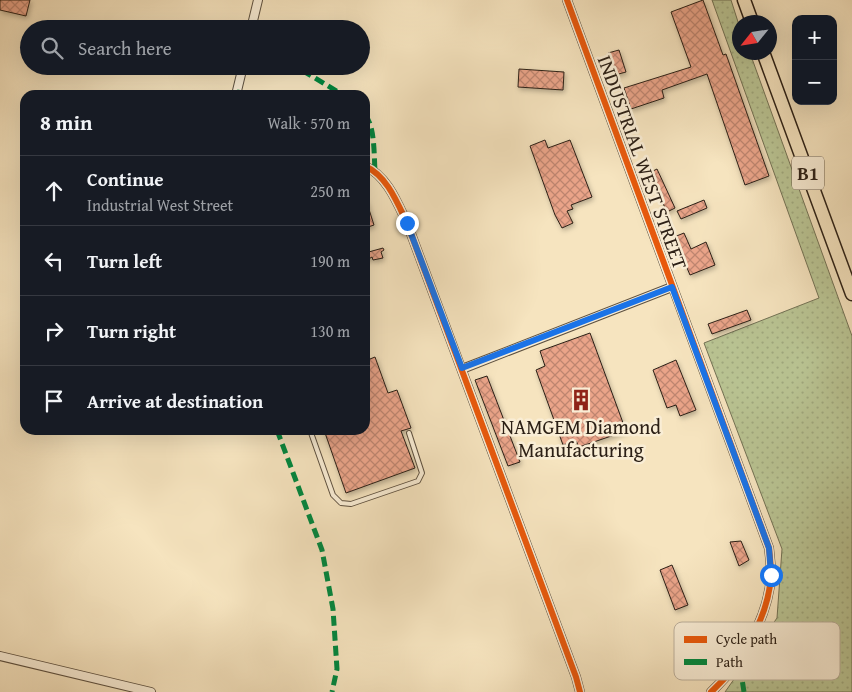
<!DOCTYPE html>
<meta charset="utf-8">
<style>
:root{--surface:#171b24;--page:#242831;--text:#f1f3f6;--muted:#9ea1a6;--line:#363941}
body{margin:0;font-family:"Gentium Book Plus",serif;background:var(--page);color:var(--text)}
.controls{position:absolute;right:15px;top:15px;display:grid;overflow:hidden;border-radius:10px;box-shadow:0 5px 20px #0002}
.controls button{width:45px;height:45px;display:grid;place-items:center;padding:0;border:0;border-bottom:1px solid var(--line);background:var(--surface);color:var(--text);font:25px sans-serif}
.compass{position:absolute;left:732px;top:15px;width:45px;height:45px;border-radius:50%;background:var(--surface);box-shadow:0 5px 20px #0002;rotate:240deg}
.stop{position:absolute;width:15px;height:15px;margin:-11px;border:4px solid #1a73e8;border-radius:50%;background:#fff}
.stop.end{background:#1a73e8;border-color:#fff;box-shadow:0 1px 5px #0008}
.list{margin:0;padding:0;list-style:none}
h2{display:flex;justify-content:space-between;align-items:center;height:65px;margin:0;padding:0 20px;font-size:21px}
h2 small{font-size:16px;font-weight:400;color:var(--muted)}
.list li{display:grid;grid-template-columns:32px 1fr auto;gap:15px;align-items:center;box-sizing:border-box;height:70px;padding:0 20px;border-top:1px solid var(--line)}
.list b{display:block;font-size:19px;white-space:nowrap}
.list p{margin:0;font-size:16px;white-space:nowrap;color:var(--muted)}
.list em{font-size:16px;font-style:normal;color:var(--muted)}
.icon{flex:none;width:28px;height:28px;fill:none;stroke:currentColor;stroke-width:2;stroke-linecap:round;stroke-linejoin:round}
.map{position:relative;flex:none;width:852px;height:692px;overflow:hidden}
.search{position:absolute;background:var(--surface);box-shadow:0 5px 20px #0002;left:20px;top:20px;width:350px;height:55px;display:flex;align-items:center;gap:12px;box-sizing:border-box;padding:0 18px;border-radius:28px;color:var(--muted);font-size:19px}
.panel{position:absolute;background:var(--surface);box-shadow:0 5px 20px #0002;left:20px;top:90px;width:350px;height:345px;border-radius:15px}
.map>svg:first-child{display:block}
.grass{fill:url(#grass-dots);stroke:#737255}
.building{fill:url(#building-cross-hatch);stroke:#2c2016;filter:url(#shadow)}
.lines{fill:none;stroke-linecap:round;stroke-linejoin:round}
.service-casing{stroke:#5e5140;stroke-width:6}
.minor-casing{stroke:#5e5140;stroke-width:10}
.trunk-casing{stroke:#2c2016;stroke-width:15}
.service{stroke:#f9edd5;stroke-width:4}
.minor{stroke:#f9edd5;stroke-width:8}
.trunk{stroke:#f6e4bf;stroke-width:12}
.quiet{stroke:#00873e;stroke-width:5;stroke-dasharray:10 5;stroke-linecap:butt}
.cycleway-casing{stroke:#f9edd5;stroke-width:9}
.cycleway{stroke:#e8590c;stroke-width:6}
.route{stroke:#1a73e8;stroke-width:6}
.labels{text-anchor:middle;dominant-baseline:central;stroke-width:5;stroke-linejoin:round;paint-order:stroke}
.shield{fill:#f9edd5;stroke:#6a5e4f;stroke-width:1}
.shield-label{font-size:19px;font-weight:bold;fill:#2c2016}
.street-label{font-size:20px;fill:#2c2016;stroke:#f9edd5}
.poi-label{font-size:20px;fill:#2c2016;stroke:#f9edd5}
.key{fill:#f9edd5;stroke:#bcb09c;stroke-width:1}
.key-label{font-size:14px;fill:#2c2016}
</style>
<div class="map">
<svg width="852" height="692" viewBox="0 0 852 692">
<defs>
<pattern id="grass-dots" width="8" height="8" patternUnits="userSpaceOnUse" patternTransform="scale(1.25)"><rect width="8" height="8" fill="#bac594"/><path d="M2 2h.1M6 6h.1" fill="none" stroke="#a0a97f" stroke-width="1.8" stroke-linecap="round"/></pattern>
<pattern id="building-cross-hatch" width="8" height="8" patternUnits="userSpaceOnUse" patternTransform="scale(1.25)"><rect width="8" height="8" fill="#eaa489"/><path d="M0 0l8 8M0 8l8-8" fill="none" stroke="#be856f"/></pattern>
<filter id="shadow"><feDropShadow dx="1.5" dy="2.5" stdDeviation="2.5" flood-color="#0004"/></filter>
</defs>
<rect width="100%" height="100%" fill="#f6e4bf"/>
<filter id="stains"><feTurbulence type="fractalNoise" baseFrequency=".004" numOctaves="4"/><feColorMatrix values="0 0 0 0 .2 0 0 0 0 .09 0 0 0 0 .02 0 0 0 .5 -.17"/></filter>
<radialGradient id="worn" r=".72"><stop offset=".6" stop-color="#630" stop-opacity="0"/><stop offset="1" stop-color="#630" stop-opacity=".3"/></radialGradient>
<path class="grass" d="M712 0H731L739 25 740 52 750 53 852 336V692H725L777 618 782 549 704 343 819 298Z"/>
<path class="building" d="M0 0H30L26 16 0 10Z
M703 0 723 55 726 54 769 176 745 185 707 74 662 90 664 98 631 109 624 88 691 67 671 12Z
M619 50 626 72 615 75 608 53Z
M519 69 564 72 563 90 518 87Z
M545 140 548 148 570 140 592 197 571 205 573 209 567 211 573 223 562 228 555 215 530 146Z
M657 169 675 208 667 212 649 173Z
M365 200H366L374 225 365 228Z
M704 200 707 208 681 219 677 211Z
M684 233 691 249 706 242 715 265 690 275 674 237Z
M383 248 384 250 381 252 383 258 373 260 372 257 365 261V253Z
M747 310 751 320 712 334 708 324Z
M590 333 626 431 579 447 576 441 563 445 536 370 545 366 540 351Z
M375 357 388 393 397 390 411 428 401 431 415 468 346 493 324 430H365V361Z
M676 360 696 410 680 416 676 405 667 408 653 370Z
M487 376 520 462 508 466 475 380Z
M741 541 749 560 739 566 730 542Z
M672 565 688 605 675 610 660 570Z"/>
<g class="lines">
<g class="service-casing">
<path id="service" d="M310 430 333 495 341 503 351 504 418 481 422 473 409 433"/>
</g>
<g class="minor-casing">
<path id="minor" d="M567 0 769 548C770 557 771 566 771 575 769 616 741 665 711 692
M251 29 258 0
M236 95 243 66
M365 166C387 176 397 202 407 223L576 677 580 692
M462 369 672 287
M0 656 151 692"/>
</g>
<g class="trunk-casing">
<path id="trunk" d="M744 0 752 22
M763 52 852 294"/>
</g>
<use href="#service" class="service"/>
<use href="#minor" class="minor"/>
<use href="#trunk" class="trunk"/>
<path class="quiet" d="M288 66 305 72 343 95
M237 92 255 95
M365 115C375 125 374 157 375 171
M277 430 322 550 333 609 337 669 332 692
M744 692 742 679 745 655"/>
<g class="cycleway-casing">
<path id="cycleway" d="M567 0 769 548C770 557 771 566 771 575 769 616 741 665 711 692
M365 166C387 176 397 202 407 223L576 677 580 692"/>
</g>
<use href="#cycleway" class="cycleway"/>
</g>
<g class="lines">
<path class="route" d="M407 223 462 368 672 287 769 548 771 575"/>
</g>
<defs>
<g id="building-bare" transform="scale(1.725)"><path d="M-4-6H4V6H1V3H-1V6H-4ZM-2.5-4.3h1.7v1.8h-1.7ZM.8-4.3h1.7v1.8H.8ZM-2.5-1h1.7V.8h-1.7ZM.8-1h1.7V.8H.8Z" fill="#8f2418" stroke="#f9edd5" stroke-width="2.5" paint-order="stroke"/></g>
</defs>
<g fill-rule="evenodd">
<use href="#building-bare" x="581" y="400"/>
</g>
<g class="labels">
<rect class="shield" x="792" y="156.5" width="32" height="33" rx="4"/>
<g class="shield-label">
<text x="808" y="173">B1</text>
</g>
<g class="street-label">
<text transform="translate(643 162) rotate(70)">INDUSTRIAL WEST STREET</text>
</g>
<g class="poi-label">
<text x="581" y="426">NAMGEM Diamond<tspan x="581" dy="23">Manufacturing</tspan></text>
</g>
</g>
<rect x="674" y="622" width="166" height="58" rx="8" class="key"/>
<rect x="684" y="636" width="23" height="7" fill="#e8590c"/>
<rect x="684" y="659" width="23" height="6" fill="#00873e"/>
<g class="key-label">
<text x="716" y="644">Cycle path</text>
<text x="716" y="667">Path</text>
</g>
<rect width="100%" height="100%" filter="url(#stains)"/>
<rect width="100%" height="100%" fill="url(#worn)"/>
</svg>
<div class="controls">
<button>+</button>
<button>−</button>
</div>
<svg class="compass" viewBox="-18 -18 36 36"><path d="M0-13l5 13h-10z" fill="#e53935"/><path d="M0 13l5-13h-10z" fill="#9ea1a6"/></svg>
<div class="stop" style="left:771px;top:575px"></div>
<div class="stop end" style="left:407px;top:223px"></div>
<div class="search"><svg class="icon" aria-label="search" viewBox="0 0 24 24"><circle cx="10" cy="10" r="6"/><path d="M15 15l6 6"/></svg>Search here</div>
<section class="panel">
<h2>8 min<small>Walk · 570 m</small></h2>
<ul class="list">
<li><svg class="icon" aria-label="ahead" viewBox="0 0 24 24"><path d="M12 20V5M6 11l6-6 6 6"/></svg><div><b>Continue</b><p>Industrial West Street</p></div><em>250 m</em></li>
<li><svg class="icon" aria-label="left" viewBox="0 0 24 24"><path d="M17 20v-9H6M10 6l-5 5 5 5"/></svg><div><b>Turn left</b></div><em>190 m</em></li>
<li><svg class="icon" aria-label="right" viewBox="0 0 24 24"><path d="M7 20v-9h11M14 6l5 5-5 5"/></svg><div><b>Turn right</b></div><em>130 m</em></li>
<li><svg class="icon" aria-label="arrive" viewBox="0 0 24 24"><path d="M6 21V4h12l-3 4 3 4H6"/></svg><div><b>Arrive at destination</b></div></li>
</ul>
</section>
</div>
